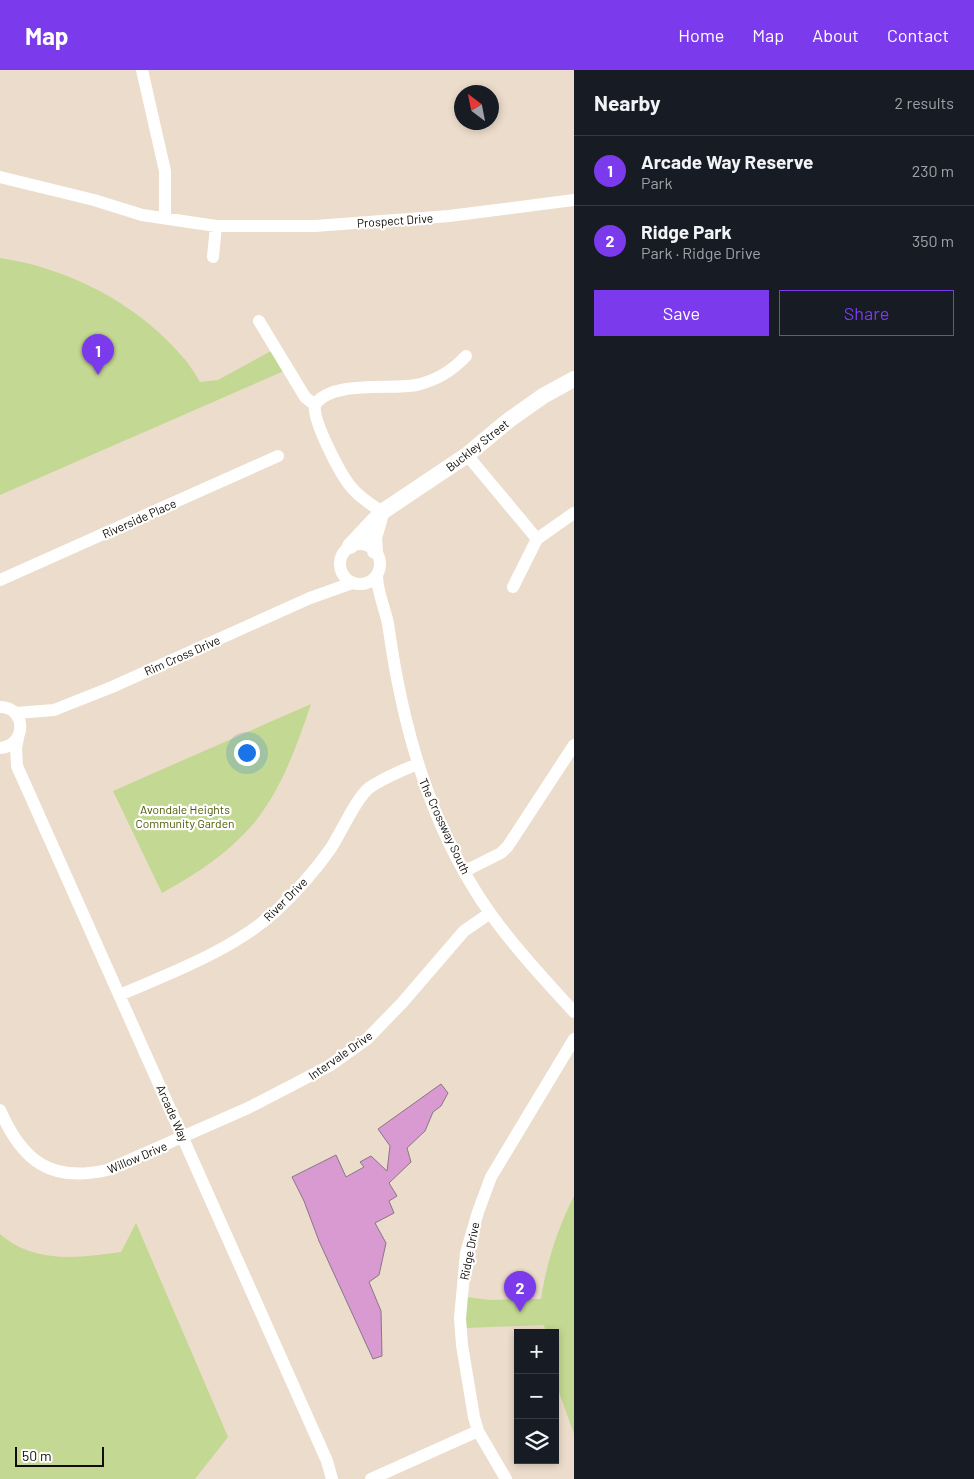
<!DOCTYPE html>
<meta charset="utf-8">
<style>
:root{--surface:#171b24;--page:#242831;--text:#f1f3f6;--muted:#9ea1a6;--line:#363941;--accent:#7c3aed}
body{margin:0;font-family:Barlow,sans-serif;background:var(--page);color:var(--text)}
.controls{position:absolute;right:15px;bottom:15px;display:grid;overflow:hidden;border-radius:0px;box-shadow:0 2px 8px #0003}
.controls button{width:45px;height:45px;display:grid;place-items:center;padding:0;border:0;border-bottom:1px solid var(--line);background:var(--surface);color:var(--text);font:25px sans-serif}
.compass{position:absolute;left:454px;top:15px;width:45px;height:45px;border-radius:50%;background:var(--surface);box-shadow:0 2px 8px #0003;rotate:328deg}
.scale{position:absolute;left:15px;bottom:12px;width:89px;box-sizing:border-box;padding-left:5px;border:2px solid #110c06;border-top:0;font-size:14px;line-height:18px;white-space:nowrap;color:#110c06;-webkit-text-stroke:4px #fff;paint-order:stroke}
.you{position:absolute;left:246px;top:682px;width:18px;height:18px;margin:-12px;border:4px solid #fff;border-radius:50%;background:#1a73e8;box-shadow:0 0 0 8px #1a73e833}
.badge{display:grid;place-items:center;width:32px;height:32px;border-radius:50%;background:var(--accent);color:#fff;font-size:16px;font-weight:700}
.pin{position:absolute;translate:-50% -41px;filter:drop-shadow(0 1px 2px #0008)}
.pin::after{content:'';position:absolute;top:26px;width:18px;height:15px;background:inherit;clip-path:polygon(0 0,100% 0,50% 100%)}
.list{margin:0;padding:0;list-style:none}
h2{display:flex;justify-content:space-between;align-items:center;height:65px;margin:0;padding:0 20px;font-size:21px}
h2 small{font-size:16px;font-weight:400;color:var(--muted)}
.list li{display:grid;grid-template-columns:32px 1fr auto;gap:15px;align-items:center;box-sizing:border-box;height:70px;padding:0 20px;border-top:1px solid var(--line)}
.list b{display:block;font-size:19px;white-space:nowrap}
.list p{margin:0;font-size:16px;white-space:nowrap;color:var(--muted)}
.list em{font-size:16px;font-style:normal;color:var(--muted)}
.actions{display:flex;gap:10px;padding:15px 20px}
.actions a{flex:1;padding:11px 0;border:1px solid var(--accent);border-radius:0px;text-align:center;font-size:18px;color:var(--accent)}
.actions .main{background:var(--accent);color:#fff}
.icon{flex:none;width:28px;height:28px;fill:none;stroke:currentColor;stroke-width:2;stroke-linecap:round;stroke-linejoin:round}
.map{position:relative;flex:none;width:574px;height:1409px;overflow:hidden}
header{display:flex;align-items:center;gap:30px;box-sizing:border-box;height:70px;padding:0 25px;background:var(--accent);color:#fff}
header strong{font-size:24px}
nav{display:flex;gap:28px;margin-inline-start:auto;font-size:18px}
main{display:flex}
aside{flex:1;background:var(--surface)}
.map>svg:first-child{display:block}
.green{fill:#c3d892}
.building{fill:#d89ad0;stroke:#887785}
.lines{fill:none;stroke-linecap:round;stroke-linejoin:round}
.minor{stroke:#fff;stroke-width:12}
.tertiary{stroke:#fff;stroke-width:16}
.labels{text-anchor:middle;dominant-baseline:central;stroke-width:4.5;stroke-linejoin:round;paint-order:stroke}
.street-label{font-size:12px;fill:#110c06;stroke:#fff}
.park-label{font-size:12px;fill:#4a5c03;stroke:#fff}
</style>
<header>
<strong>Map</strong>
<nav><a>Home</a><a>Map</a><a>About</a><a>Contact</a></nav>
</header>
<main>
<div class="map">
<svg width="574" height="1409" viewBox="0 0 574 1409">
<rect width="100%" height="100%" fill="#ecdccb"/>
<path class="green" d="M0 188C67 198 135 232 180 284 188 292 194 302 200 312L218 310 271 281 284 301 0 425Z
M311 634C295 681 277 733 240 768 217 791 190 807 162 823L113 721Z
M574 1126V1364L555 1311V1263H546L544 1255 466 1258V1227L490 1230 541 1229C547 1191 557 1160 574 1126Z
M136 1153 228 1367 195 1409H0V1164C34 1194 79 1188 121 1182Z"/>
<path class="building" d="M441 1014 448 1023 441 1036 433 1042 425 1061 407 1078 411 1092 389 1113 397 1126 389 1131 394 1143 375 1153 386 1173 379 1205 369 1212 381 1241 382 1286 373 1289 319 1171 304 1131 292 1107 336 1085 346 1107 364 1097 360 1092 371 1086 387 1101 390 1076 378 1059Z"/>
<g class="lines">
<path class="minor" d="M142 0 165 101V148
M0 107 94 130 142 145 216 156H315L449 146 574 130
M213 187 216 156
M259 251 305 327 315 335
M315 335C330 310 391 320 416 315 435 311 453 300 466 286
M315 335C312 350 341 406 352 418 360 428 372 435 382 442
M467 385 537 469
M340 494a20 20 0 1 1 40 0a20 20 0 1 1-40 0Z
M377 505C377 525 387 541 389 560 403 660 431 760 490 843 515 878 545 910 574 942
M0 510 278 386
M513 517 537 469 574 443
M0 637C27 637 27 676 0 678
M16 643 54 640 112 617 310 528 352 513
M18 668 16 678 17 696 327 1391 332 1409
M465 801 501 783 508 776 574 675
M120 925C173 902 233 880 276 841 296 822 315 801 331 778 341 763 356 728 369 718 383 708 401 701 417 694
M0 1040C22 1091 51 1113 107 1100L248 1038 329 996 367 969 402 933 464 861 490 843
M371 1409 478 1361
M506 1409 478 1361 474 1347 462 1275 460 1248 466 1183 478 1142 491 1107 574 969"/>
<path class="tertiary" d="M350 476 382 442 467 385 509 350 543 326 574 309
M375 481 374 468 380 447"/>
</g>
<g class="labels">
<g class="street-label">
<text transform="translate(395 150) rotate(-4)">Prospect Drive</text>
<text transform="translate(477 375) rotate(-38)">Buckley Street</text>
<text transform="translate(139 448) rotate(-24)">Riverside Place</text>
<text transform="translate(182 585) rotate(-24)">Rim Cross Drive</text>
<text transform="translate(445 756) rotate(65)">The Crossway South</text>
<text transform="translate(285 829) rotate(-45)">River Drive</text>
<text transform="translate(340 985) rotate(-35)">Intervale Drive</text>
<text transform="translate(173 1043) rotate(66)">Arcade Way</text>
<text transform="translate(137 1087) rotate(-23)">Willow Drive</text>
<text transform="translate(469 1181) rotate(-79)">Ridge Drive</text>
</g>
<g class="park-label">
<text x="185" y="739">Avondale Heights<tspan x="185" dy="14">Community Garden</tspan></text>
</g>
</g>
</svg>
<div class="controls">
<button>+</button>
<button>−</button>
<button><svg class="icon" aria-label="layers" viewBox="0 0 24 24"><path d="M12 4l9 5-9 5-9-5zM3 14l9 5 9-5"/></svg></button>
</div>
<svg class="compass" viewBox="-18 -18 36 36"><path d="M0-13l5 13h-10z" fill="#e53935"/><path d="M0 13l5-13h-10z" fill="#9ea1a6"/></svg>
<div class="scale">50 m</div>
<div class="you"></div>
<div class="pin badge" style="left:98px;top:305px">1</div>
<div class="pin badge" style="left:520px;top:1242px">2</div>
</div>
<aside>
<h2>Nearby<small>2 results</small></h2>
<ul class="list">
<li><span class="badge">1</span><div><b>Arcade Way Reserve</b><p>Park</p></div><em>230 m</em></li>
<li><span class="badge">2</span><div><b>Ridge Park</b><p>Park · Ridge Drive</p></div><em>350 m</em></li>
</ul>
<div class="actions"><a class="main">Save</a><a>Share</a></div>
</aside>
</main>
